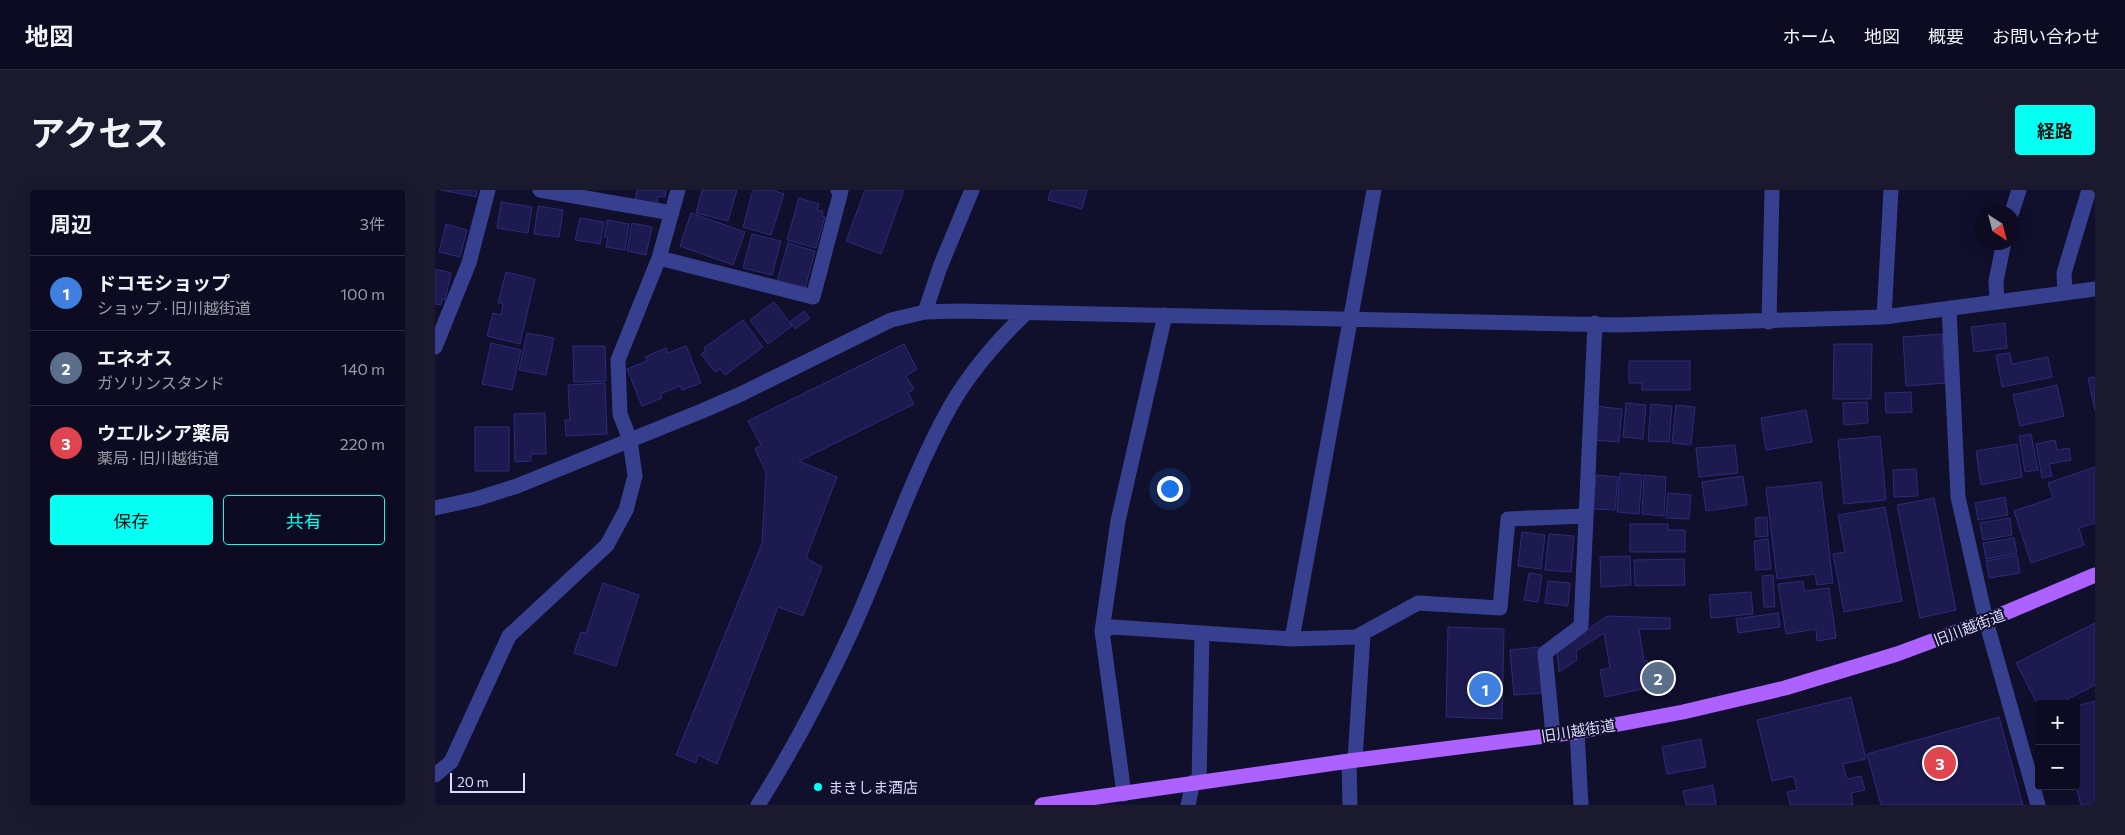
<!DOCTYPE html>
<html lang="ja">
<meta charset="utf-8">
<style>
:root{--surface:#0c0b21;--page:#1a192e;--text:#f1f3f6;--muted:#9a9ba5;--line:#2c2b3f;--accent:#06fff3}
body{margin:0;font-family:Commissioner,"Noto Sans JP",sans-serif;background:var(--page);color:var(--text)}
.controls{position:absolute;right:15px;bottom:15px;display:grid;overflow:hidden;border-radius:5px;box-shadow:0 5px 20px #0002}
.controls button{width:45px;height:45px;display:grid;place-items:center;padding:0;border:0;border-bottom:1px solid var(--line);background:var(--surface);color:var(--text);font:25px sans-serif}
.compass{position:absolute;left:1540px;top:15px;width:45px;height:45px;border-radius:50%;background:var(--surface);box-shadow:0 5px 20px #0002;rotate:144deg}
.scale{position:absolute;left:15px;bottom:12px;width:75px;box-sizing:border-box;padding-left:5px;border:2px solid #dadcff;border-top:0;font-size:14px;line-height:18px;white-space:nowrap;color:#dadcff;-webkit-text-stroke:4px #100f2c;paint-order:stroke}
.you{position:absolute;left:734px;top:298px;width:18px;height:18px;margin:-12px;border:4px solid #fff;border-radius:50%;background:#1a73e8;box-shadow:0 0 0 8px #1a73e833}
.badge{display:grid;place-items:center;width:32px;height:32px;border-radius:50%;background:var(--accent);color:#fff;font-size:16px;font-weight:700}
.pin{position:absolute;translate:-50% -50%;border:2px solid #fff;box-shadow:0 1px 5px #0006}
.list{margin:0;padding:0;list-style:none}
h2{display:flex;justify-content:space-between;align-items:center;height:65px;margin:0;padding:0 20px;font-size:21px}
h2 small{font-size:16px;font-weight:400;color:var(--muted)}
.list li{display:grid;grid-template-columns:32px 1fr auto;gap:15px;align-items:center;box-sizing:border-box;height:75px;padding:0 20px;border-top:1px solid var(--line)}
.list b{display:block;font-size:19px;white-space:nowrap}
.list p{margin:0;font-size:16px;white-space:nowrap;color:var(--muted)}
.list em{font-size:16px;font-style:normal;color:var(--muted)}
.actions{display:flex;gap:10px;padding:15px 20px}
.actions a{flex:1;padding:11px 0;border:1px solid var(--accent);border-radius:5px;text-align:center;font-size:18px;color:var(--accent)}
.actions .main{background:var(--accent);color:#111}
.map{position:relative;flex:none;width:1660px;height:615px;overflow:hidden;border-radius:5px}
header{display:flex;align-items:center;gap:30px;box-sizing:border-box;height:70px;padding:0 25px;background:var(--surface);border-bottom:1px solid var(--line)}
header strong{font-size:24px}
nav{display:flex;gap:28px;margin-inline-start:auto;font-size:18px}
.intro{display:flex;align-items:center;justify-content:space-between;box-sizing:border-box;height:120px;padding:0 30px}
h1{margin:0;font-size:35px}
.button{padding:12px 22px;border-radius:5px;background:var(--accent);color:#111;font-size:18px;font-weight:700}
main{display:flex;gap:30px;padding:0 30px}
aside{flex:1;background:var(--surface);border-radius:5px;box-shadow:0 5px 20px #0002}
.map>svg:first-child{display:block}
.building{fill:#1c1a4f;stroke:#2e2a7d}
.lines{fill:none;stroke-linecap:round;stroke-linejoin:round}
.minor{stroke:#37408f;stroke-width:15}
.major{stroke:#ad61ff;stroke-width:15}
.poi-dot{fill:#06fff3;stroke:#100f2c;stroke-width:2}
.labels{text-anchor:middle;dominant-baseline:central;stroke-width:4;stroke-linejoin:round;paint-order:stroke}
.street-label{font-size:15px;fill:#dadcff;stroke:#100f2c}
.poi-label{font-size:15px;fill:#dadcff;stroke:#100f2c;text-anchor:start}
</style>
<header>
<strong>地図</strong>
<nav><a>ホーム</a><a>地図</a><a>概要</a><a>お問い合わせ</a></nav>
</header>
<div class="intro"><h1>アクセス</h1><a class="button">経路</a></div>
<main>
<aside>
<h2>周辺<small>3件</small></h2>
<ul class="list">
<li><span class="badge" style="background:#3f7fe0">1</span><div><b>ドコモショップ</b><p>ショップ · 旧川越街道</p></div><em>100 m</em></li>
<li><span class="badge" style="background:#5c6f8a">2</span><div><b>エネオス</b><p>ガソリンスタンド</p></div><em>140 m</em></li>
<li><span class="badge" style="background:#e0444e">3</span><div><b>ウエルシア薬局</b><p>薬局 · 旧川越街道</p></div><em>220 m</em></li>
</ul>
<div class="actions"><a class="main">保存</a><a>共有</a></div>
</aside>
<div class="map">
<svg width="1660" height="615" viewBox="0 0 1660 615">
<rect width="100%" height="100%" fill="#100f2c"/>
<path class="building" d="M6 0H42L41 7Z
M202 0H231L230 7 223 6 222 16 200 12Z
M267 0H302L293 31 261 23Z
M318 0H337L349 4 336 45 308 37Z
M430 0H469L446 64 411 51Z
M616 0H652L647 19 613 10Z
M364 8 384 14 382 20 388 21 387 26 390 27 381 58 352 50Z
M66 12 97 17 93 43 62 38Z
M103 16 128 20 124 47 99 44Z
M256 23 310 42 298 75 245 56Z
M145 28 169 32 165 54 140 50Z
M172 30 194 34 190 60 171 57 173 47H169Z
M197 33 217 37 211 65 192 61Z
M11 34 32 40 25 67 4 62Z
M317 44 346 51 337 85 308 78Z
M353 53 380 61 369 102 341 95Z
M0 79 16 83 10 110 7 109 6 115 0 114Z
M71 82 100 89 85 154 52 146 58 123 66 125 68 114 63 113Z
M339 112 357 136 333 154 315 130Z
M369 121 375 128 360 139 355 132Z
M308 130 328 157 290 185 285 179 280 182 266 164 271 161 269 158Z
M1570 133 1572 158 1539 162 1536 137Z
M92 143 119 148 111 185 84 180Z
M1507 144 1510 193 1471 196 1468 147Z
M56 153 86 160 77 200 47 194Z
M469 154 482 179 471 186 479 199 473 203 479 214 364 271 402 287 371 368 387 377 368 426 343 417 282 574 263 565 261 573 241 565 327 353 331 282 320 259 326 255 313 231Z
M1399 154H1437L1436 209H1398Z
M138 156H170L171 191 139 192Z
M251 156 266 193 247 200 245 196 225 204 227 208 207 216 192 179 212 171 210 167 231 158 233 163Z
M1575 163 1577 174 1613 167 1617 187 1567 197 1561 165Z
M1194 171H1255V200H1207V193H1194Z
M1660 187V221L1653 188Z
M170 193 172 244 131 246 130 230H135L133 195Z
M1622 195 1629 226 1585 236 1578 205Z
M1476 202 1477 222 1451 223 1450 203Z
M1432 212 1433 233 1409 235 1408 213Z
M1191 213 1211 215 1208 249 1188 247Z
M1216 214 1237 216 1234 252 1213 251Z
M1241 215 1260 217 1256 255 1237 253Z
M1161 216 1187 219 1184 252 1158 250Z
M1371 220 1377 252 1331 260 1326 228Z
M110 223 111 264H96V271L80 272 79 224Z
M40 237H74V281H40Z
M1596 244 1603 280 1590 282 1584 246Z
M1445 246 1451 310 1409 314 1403 250Z
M1620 250 1622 260 1634 258 1636 270 1614 274 1617 286 1607 288 1601 254Z
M1582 254 1587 287 1546 295 1541 261Z
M1300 255 1303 283 1264 287 1261 258Z
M1660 277V333L1644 338 1649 355 1596 373 1579 321 1618 308 1613 293Z
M1481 279 1483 306 1459 307 1458 280Z
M1185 283 1207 285 1204 324 1182 322Z
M1161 285 1183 287 1180 320 1158 319Z
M1209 285 1231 287 1229 326 1207 324Z
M1308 286 1312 315 1271 321 1267 292Z
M1386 292 1398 393 1382 395 1380 384 1342 389 1331 298Z
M1233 303 1256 305 1254 329 1231 328Z
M1570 307 1573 325 1543 330 1540 313Z
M1499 308 1521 420 1485 428 1462 315Z
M1450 317 1467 411 1409 422 1398 364 1410 362 1403 325Z
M1332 327 1333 346 1321 347 1320 328Z
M1575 328 1577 345 1548 350 1545 333Z
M1195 334H1233V340H1250V362H1195Z
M1087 342 1110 345 1106 379 1083 376Z
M1114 344 1139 346 1136 382 1110 380Z
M1579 348 1582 363 1551 369 1548 353Z
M1333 349 1336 379 1321 380 1319 351Z
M1582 365 1585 383 1554 388 1551 371Z
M1195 366 1196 395 1166 397 1165 367Z
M1249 369 1250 395 1200 396 1199 370Z
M1094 383 1107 385 1103 412 1089 410Z
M1338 385 1340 417H1329L1327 386Z
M1113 391 1135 393 1133 416 1110 413Z
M1368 391 1369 401 1394 398 1401 448 1382 451 1381 439 1351 444 1343 394Z
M168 393 204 405 181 476 139 463 146 442 151 443Z
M1316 402 1318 424 1276 428 1274 405Z
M1343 423 1345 437 1303 443 1301 429Z
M1172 426 1235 428V439H1204L1209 471 1212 470 1217 497 1170 507 1165 480 1175 478 1169 443 1141 461 1142 470 1124 482 1122 461Z
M1660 433V495L1623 514H1604V517L1581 473Z
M1013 437 1069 439 1067 529 1011 527Z
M1104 457 1107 503 1079 505 1075 460Z
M1416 507 1431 569 1408 574 1412 589 1426 586 1430 600 1416 603 1418 615H1355L1352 602 1362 600 1359 586 1337 591 1322 530Z
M1660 511V615H1646L1641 596V516Z
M1564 527 1588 615H1446L1432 564Z
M1266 549 1271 577 1232 584 1227 557Z
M1278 595 1281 615H1251L1248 601Z"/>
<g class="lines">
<path class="minor" d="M105 0 237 23
M1577 22 1584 0
M224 68 378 107 406 1 403 0
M1630 103 1629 83 1654 0
M1562 112 1561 91 1569 52
M1514 118 1523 307 1551 431 1603 615
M490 122 505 77 537 0
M1449 127 1456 0
M1334 132 1337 0
M0 157 34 73 53 0
M0 318 41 309 82 296 267 221 306 204 456 130 490 122 524 121 1183 135 1449 127 1660 99
M667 441 678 437 857 449 921 447 983 413 1065 418 1073 329 1150 326
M857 449 939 0
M1142 542 1146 615
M1118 545 1110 463 1146 436 1160 133
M920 570 928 444
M914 571 915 615
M0 585 16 572 74 446 172 355 191 320 200 286 195 250 185 224 183 170 224 68 243 0
M764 592 767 443
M689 604 667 441 683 331 730 125
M323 615C359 558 390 499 418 438 451 365 476 287 515 217 535 182 562 151 591 123
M753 615 758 592"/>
<path class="major" d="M607 615 914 571 1142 542 1248 522 1350 498 1462 464 1551 431 1660 385"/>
</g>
<circle class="poi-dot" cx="383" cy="597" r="5"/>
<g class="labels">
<g class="street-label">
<text transform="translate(1534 437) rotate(-21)">旧川越街道</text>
<text transform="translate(1143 540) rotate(-9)">旧川越街道</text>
</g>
<g class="poi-label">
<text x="393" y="597">まきしま酒店</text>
</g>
</g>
</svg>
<div class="controls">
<button>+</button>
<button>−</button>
</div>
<svg class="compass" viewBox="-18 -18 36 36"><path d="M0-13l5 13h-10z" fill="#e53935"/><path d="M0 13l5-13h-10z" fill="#9a9ba5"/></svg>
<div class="scale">20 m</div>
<div class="you"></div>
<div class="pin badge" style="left:1050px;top:499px;background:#3f7fe0">1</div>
<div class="pin badge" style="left:1223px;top:488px;background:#5c6f8a">2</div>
<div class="pin badge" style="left:1505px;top:573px;background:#e0444e">3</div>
</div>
</main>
